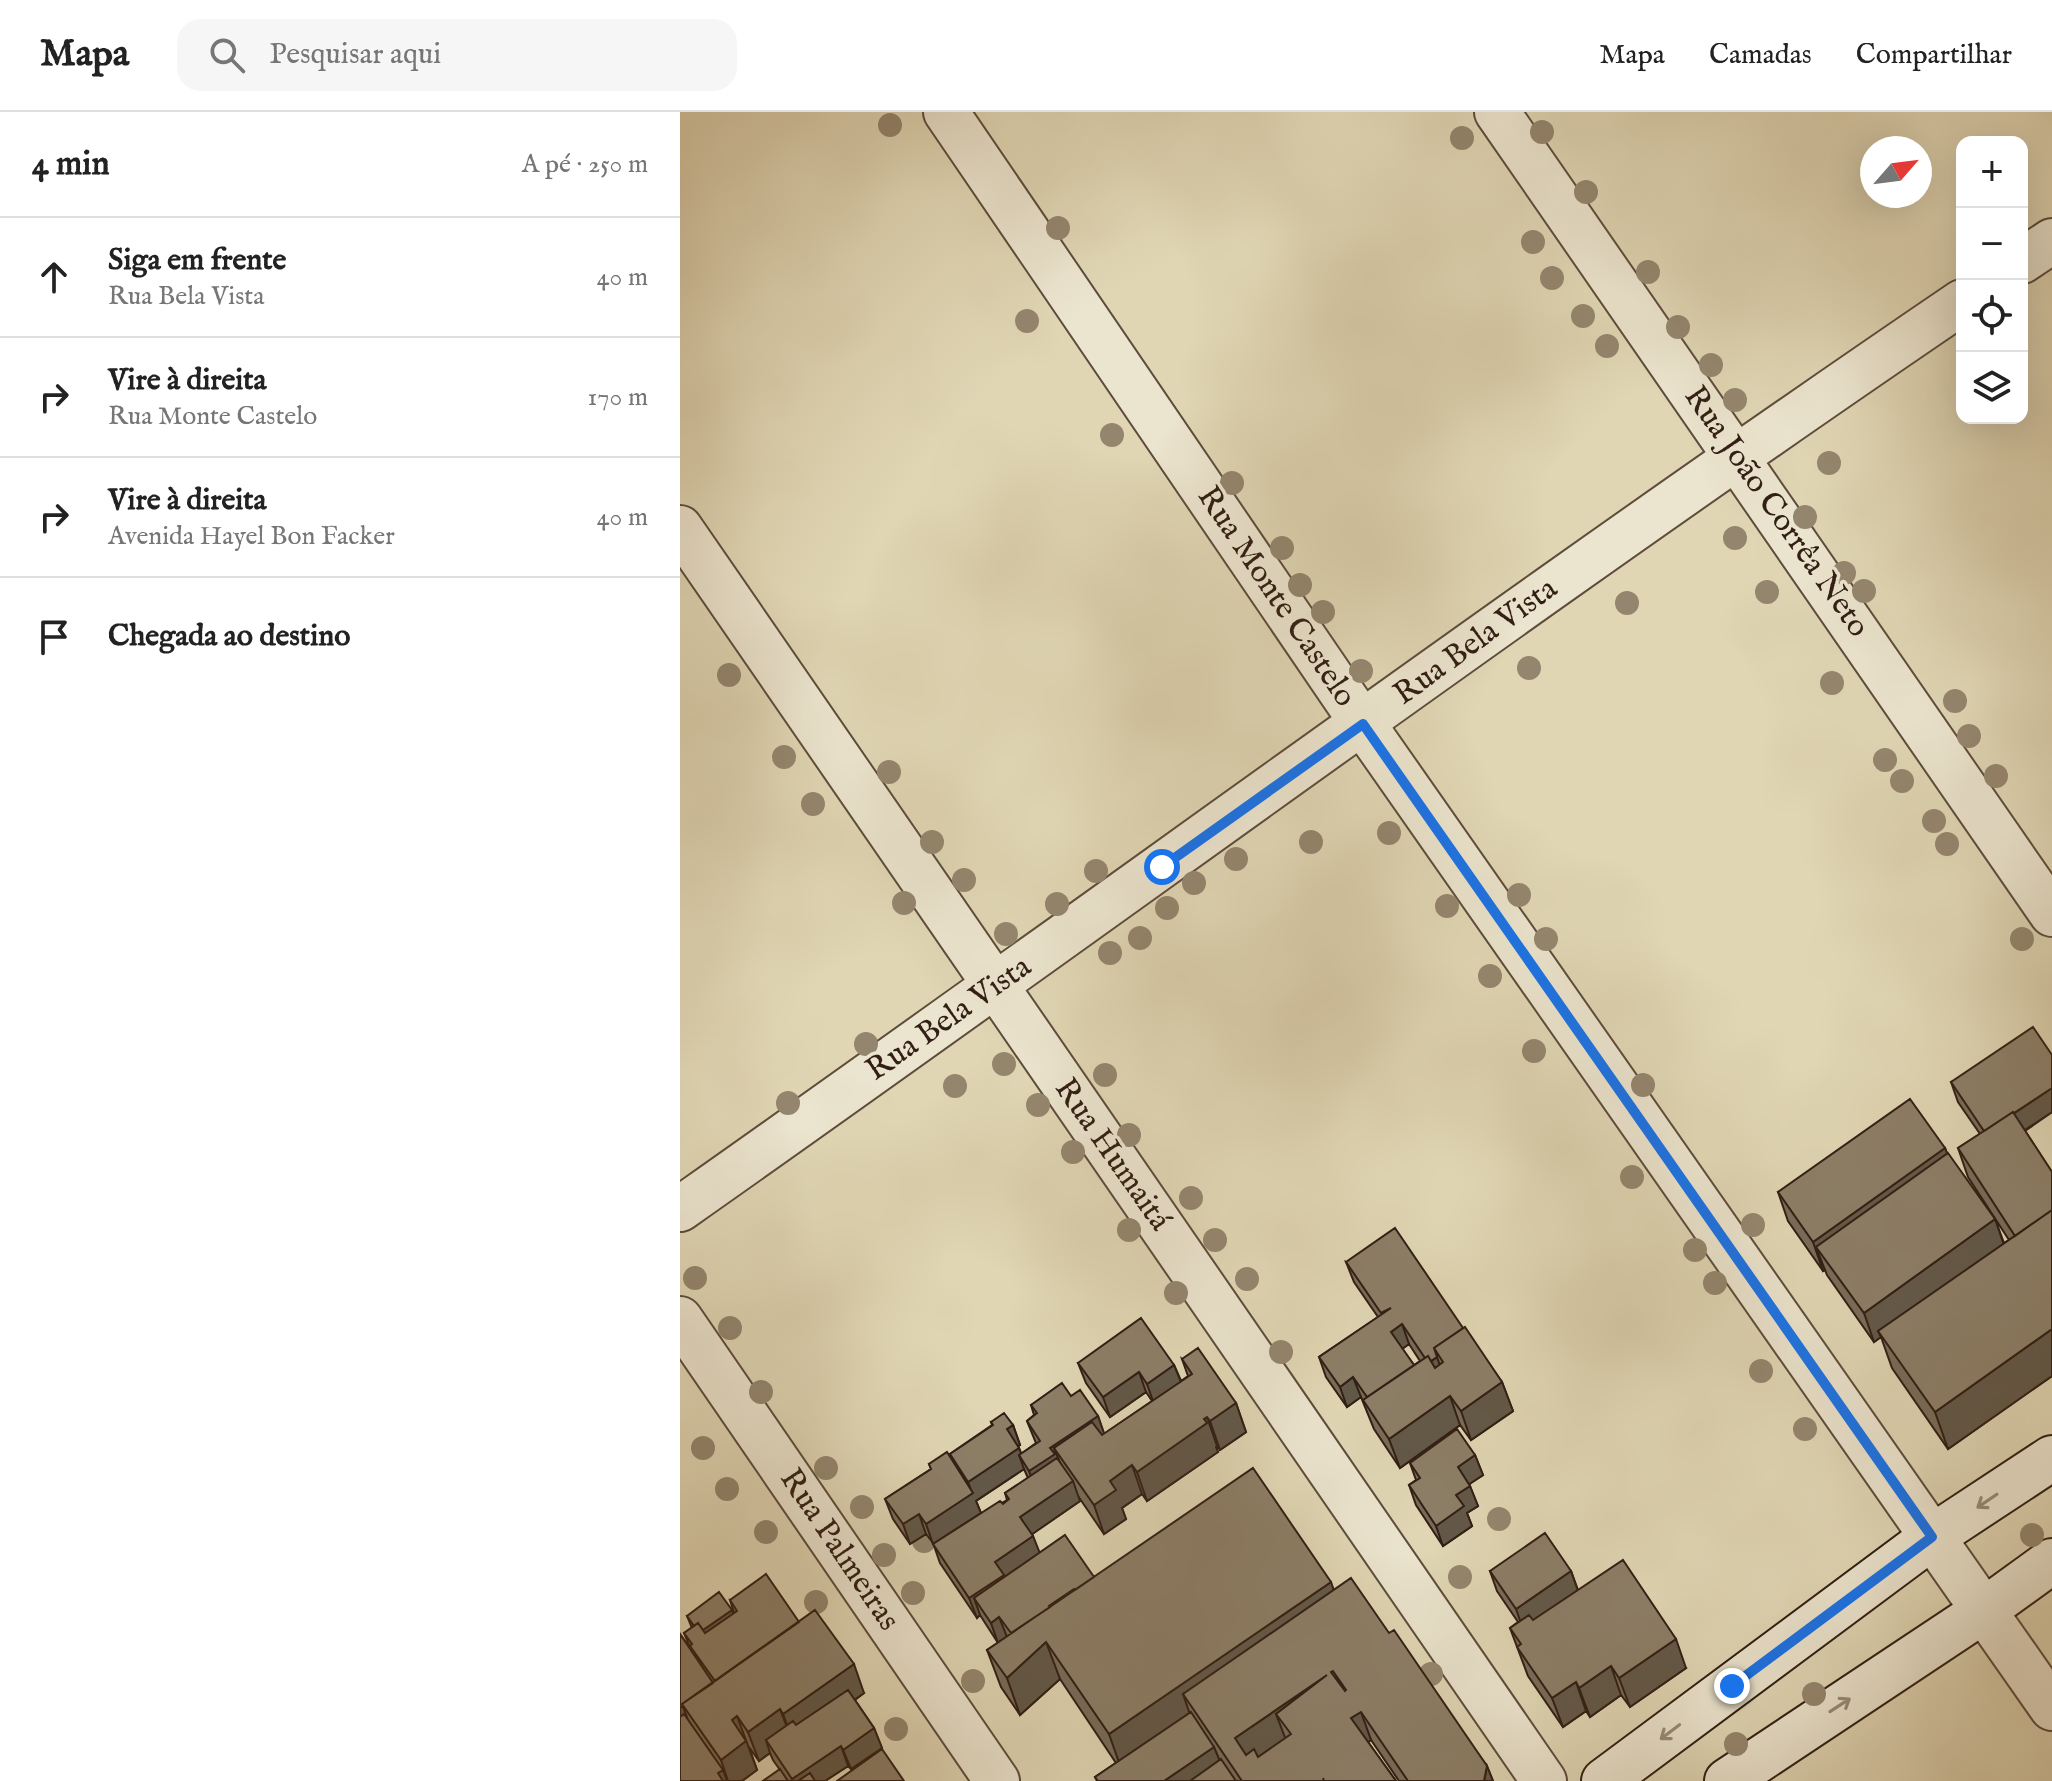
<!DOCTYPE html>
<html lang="pt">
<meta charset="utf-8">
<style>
:root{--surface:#fff;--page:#f6f6f6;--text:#222;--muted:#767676;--line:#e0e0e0}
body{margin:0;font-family:"IM FELL English",serif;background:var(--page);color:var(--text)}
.controls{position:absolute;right:24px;top:24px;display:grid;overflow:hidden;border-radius:16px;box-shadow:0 8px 32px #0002}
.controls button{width:72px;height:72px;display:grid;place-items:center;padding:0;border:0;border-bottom:2px solid var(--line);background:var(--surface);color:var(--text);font:40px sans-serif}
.compass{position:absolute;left:1180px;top:24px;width:72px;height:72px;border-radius:50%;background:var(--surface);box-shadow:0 8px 32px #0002;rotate:62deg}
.stop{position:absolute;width:24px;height:24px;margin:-18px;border:6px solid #1a73e8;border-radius:50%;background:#fff}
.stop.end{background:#1a73e8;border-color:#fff;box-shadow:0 2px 8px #0008}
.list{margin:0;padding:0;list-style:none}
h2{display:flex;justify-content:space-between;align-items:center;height:104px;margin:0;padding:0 32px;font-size:34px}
h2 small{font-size:26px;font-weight:400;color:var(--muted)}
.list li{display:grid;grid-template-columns:52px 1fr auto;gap:24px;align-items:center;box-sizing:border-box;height:120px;padding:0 32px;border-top:2px solid var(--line)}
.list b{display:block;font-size:30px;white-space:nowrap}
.list p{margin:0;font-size:26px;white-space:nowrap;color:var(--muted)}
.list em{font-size:26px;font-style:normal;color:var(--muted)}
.icon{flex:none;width:44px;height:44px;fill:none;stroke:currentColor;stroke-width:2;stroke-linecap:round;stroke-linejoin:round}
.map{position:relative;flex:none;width:1372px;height:1669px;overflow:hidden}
header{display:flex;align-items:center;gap:48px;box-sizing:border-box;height:112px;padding:0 40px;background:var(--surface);border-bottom:2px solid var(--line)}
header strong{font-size:38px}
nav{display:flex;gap:44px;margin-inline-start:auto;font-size:28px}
.search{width:560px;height:72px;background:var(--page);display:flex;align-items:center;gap:20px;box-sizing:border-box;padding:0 28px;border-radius:24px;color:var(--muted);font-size:30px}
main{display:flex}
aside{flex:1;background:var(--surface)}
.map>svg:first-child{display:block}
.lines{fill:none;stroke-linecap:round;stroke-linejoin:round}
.minor-casing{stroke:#5d4c3c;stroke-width:48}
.secondary-casing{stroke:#311e14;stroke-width:48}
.minor{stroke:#ebe4ce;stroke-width:44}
.secondary{stroke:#ebe4ce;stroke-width:44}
.tree{fill:#94866e}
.wall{fill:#786c59;stroke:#311e14;stroke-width:2;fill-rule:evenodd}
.shaded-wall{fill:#625848;stroke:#311e14;stroke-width:2}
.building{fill:#8c7e67;stroke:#311e14;stroke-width:2;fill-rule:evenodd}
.oneway{stroke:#978b7a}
.route{stroke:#1a73e8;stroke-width:10}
.labels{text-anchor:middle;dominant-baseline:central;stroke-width:7;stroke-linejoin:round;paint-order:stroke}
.street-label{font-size:32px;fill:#311e14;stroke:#ebe4ce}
</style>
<header>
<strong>Mapa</strong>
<div class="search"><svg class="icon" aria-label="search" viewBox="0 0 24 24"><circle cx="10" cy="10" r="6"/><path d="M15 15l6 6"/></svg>Pesquisar aqui</div>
<nav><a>Mapa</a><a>Camadas</a><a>Compartilhar</a></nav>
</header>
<main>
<aside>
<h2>4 min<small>A pé · 250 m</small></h2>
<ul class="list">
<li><svg class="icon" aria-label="ahead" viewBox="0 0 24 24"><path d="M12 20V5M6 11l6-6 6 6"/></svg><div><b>Siga em frente</b><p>Rua Bela Vista</p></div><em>40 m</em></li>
<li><svg class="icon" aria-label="right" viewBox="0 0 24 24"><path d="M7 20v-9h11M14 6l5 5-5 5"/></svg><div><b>Vire à direita</b><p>Rua Monte Castelo</p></div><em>170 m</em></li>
<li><svg class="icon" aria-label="right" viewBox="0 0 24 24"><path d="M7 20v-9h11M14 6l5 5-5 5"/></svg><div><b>Vire à direita</b><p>Avenida Hayel Bon Facker</p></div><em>40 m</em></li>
<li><svg class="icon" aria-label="arrive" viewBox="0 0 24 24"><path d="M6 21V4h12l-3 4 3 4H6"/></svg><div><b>Chegada ao destino</b></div></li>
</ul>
</aside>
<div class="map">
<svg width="1372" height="1669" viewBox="0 0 1372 1669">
<rect width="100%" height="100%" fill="#e0d6b4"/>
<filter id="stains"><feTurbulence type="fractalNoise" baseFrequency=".0025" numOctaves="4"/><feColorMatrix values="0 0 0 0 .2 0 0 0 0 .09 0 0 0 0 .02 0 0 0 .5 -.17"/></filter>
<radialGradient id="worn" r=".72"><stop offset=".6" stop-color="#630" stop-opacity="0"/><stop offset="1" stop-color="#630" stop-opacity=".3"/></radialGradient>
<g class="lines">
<g class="minor-casing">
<path id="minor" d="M266 0 683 612 1372 1596
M817 0 1372 802
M1342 149 1372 129
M0 416 864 1669
M0 1097C428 796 849 484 1282 190
M0 1207 317 1669"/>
</g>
<g class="secondary-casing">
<path id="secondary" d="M924 1669 1252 1425 1372 1346
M1047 1669 1303 1499 1372 1449"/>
</g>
<use href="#minor" class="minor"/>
<use href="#secondary" class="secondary"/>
</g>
<g class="tree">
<circle cx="210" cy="13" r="12"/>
<circle cx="862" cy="20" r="12"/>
<circle cx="782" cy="26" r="12"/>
<circle cx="906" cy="80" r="12"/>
<circle cx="378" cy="116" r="12"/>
<circle cx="853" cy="130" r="12"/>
<circle cx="968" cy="160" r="12"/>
<circle cx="872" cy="166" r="12"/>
<circle cx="903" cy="204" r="12"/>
<circle cx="347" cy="209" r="12"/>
<circle cx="998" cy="215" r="12"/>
<circle cx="927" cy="234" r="12"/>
<circle cx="1031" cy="253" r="12"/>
<circle cx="1055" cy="288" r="12"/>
<circle cx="432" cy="323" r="12"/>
<circle cx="1149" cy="351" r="12"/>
<circle cx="552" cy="371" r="12"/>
<circle cx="1125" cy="405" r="12"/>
<circle cx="1055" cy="426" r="12"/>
<circle cx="602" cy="436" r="12"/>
<circle cx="1164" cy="461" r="12"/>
<circle cx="620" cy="473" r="12"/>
<circle cx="1184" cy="479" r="12"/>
<circle cx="1087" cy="480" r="12"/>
<circle cx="947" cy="491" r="12"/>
<circle cx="643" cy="500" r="12"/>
<circle cx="849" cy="556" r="12"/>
<circle cx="681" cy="559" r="12"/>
<circle cx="49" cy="563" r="12"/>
<circle cx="1152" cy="571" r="12"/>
<circle cx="1275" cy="589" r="12"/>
<circle cx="1289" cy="624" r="12"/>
<circle cx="104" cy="645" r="12"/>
<circle cx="1205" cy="648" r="12"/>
<circle cx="209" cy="660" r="12"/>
<circle cx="1316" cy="664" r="12"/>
<circle cx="1222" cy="669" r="12"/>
<circle cx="133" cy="692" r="12"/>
<circle cx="1254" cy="709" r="12"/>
<circle cx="709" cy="721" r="12"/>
<circle cx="252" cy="730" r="12"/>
<circle cx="631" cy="730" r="12"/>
<circle cx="1267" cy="732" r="12"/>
<circle cx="556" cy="747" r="12"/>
<circle cx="416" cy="759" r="12"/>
<circle cx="284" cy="768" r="12"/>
<circle cx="514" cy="771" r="12"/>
<circle cx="839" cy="783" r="12"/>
<circle cx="224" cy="791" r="12"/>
<circle cx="377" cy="792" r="12"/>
<circle cx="767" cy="794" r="12"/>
<circle cx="487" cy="796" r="12"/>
<circle cx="326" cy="822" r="12"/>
<circle cx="460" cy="826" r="12"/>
<circle cx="866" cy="827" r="12"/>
<circle cx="1342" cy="827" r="12"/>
<circle cx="430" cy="841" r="12"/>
<circle cx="810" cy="864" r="12"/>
<circle cx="186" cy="932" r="12"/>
<circle cx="854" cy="939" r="12"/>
<circle cx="324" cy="952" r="12"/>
<circle cx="425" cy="963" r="12"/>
<circle cx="963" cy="973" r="12"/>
<circle cx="275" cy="974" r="12"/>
<circle cx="108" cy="991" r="12"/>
<circle cx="358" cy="993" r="12"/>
<circle cx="449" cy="1023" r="12"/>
<circle cx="393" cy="1040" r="12"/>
<circle cx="952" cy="1065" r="12"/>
<circle cx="511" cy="1086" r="12"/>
<circle cx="1073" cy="1113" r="12"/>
<circle cx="449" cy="1118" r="12"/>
<circle cx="535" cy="1128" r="12"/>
<circle cx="1015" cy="1138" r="12"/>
<circle cx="15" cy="1166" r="12"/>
<circle cx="567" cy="1167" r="12"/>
<circle cx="1035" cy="1171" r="12"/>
<circle cx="496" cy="1181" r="12"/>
<circle cx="50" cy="1216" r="12"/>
<circle cx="601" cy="1240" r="12"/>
<circle cx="1081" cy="1259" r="12"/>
<circle cx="81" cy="1280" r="12"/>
<circle cx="1125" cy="1317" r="12"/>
<circle cx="23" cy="1336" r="12"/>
<circle cx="146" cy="1356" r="12"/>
<circle cx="47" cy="1377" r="12"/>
<circle cx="182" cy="1395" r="12"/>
<circle cx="819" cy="1407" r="12"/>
<circle cx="86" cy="1420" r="12"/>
<circle cx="1352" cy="1423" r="12"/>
<circle cx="244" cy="1429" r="12"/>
<circle cx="204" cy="1443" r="12"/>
<circle cx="780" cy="1465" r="12"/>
<circle cx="233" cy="1481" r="12"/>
<circle cx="136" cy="1490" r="12"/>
<circle cx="751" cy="1562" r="12"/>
<circle cx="293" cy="1569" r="12"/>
<circle cx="1134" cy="1582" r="12"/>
<circle cx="216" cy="1617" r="12"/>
<circle cx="1056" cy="1632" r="12"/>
</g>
<path class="wall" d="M1372 943V1000L1345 1019 1372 1060V1264L1268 1337 1212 1256 1201 1225 1194 1230 1147 1163 1145 1158 1143 1159 1108 1109 1098 1080 1265 1036 1267 1041 1315 1107 1324 1131 1329 1128 1288 1065 1278 1036 1300 1022 1278 990 1271 970Z
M666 1150 783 1216 822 1270 833 1299 791 1328 780 1313 720 1356 694 1317 681 1285 667 1295 646 1265 639 1245 698 1205 674 1170ZM729 1232 740 1249 734 1253 722 1237Z
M502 1247 556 1291 566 1320 540 1338 537 1334 536 1335 538 1340 467 1389 462 1382 442 1396 446 1407 424 1422 398 1384 400 1389 352 1422 359 1441 414 1465 654 1478 709 1521 807 1654 813 1669H719L691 1628 688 1630 716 1669H417L415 1665 436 1651 380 1567 340 1603 321 1575 307 1538 318 1531 300 1503 297 1506 260 1451 253 1431 246 1422 230 1432 213 1407 205 1387 251 1357 249 1352 272 1348 270 1342 312 1313 311 1310 333 1313 340 1333 338 1334 341 1342 356 1331 347 1309 354 1303 351 1293 391 1284 418 1304 424 1322 472 1289 466 1280 430 1305 406 1271 398 1251 494 1253 501 1269 508 1264ZM344 1357 348 1366 325 1381 327 1388 270 1420 301 1401 296 1389Z
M795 1343 803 1363 789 1372 798 1394 787 1401 792 1414 763 1434 736 1393 729 1373 736 1368 730 1351Z
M810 1459H891L898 1478 1006 1556 950 1595 941 1583 910 1605 906 1599 883 1615 848 1564 830 1516 838 1510 817 1479Z
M50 1488 119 1510 184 1581 175 1588 194 1616 202 1636 171 1657 168 1654 145 1669H83L100 1658 93 1648 90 1641 79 1649 69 1635 77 1658 62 1669H0V1522L11 1538 4 1521 12 1516 7 1504 53 1502 54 1501Z"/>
<path class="shaded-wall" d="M1372 976V1000L1312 1040 1305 1021Z
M1265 1036 1276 1065 1136 1135 1145 1158 1143 1159 1133 1130Z
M1315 1107 1325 1136 1198 1219 1201 1225 1194 1230 1184 1201Z
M722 1212 729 1232 718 1240 711 1220Z
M1372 1217V1264L1268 1337 1255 1300Z
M757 1245 764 1265 749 1251Z
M494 1253 502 1272 474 1292 467 1272Z
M459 1260 466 1280 430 1305 423 1285Z
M673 1265 681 1285 667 1295 660 1275Z
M822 1270 833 1299 791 1328 781 1299Z
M770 1284 780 1313 720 1356 709 1327Z
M556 1291 566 1320 540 1338 530 1309Z
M418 1304 425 1324 374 1336 381 1353 357 1379 349 1359 370 1336Z
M527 1305 537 1334 536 1335 538 1340 467 1389 457 1360Z
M333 1313 340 1333 334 1336 327 1317Z
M339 1336 346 1353 339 1343 344 1357 296 1389 301 1401 253 1432 246 1412 292 1381 288 1370Z
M795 1343 803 1363 785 1375 778 1355Z
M452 1353 462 1382 442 1396 446 1407 424 1422 414 1393 430 1369Z
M393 1369 400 1389 348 1425 340 1405Z
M790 1374 798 1394 787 1401 792 1414 763 1434 756 1414 776 1383Z
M239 1402 246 1422 230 1432 223 1412Z
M353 1424 361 1444 294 1486 300 1503 297 1506 289 1486 315 1450Z
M891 1459 898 1479 843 1517 836 1497Z
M651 1470 664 1507 503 1582 513 1611 442 1659 429 1622Z
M394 1477 401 1497 351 1515 369 1494Z
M52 1498 55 1508 22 1531 18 1521Z
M319 1505 327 1525 318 1531 311 1511Z
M996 1527 1006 1556 950 1595 939 1566Z
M366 1530 380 1567 340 1603 327 1566Z
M174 1552 184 1581 114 1631 103 1602Z
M931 1554 941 1583 910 1605 899 1576Z
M647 1563 596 1602 606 1628 566 1655 555 1626Z
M896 1570 906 1599 883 1615 872 1586Z
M3 1594 10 1614 0 1612V1596Z
M100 1597 111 1626 86 1628 90 1641 79 1649 68 1620Z
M681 1600 691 1628 682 1635 671 1606Z
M57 1604 77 1658 62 1669H48L41 1648 52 1608Z
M194 1616 202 1636 171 1657 163 1638Z
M161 1634 168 1654 145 1669H113L112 1667Z
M534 1635 542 1654 520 1669H484Z
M807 1654 813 1669H804Z
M43 1658 47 1669H41L38 1661Z"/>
<path class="building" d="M1353 915 1372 943V976L1334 1001 1333 1000 1304 1019 1271 970Z
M1230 987 1265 1036 1133 1130 1098 1080Z
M1333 1000 1372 1060V1098L1335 1124 1278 1036Z
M1268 1041 1315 1107 1184 1201 1136 1135Z
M1372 1098V1217L1255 1300 1198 1219Z
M715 1116 783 1216 754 1236 757 1245 751 1249 748 1244 745 1246 722 1212 711 1220 734 1253 687 1285 673 1265 660 1275 639 1245 711 1196 701 1201 666 1150Z
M461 1206 494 1253 467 1272 459 1260 423 1285 398 1251Z
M785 1215 822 1270 781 1299 770 1284 709 1327 683 1288 748 1244 755 1256 763 1250 754 1236Z
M518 1236 556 1291 530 1309 527 1305 524 1307 527 1311 457 1360 452 1353 430 1369 436 1378 414 1393 374 1336 412 1310 422 1323 512 1262 502 1247Z
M382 1271 391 1284 400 1278 418 1304 370 1336 375 1342 349 1359 339 1343 360 1329 347 1309 357 1301 351 1293Z
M324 1301 333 1313 327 1317 339 1336 288 1370 270 1342 313 1313 311 1310Z
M777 1317 795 1343 778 1355 790 1374 776 1383 784 1394 756 1414 729 1373 740 1366 730 1351Z
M267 1340 293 1381 246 1412 239 1402 223 1412 205 1387 251 1357 249 1352Z
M377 1346 393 1369 340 1405 353 1424 315 1450 324 1463 289 1486 253 1432 320 1389 323 1392 329 1387 325 1381Z
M573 1356 651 1470 429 1622 366 1530 327 1566 307 1538Z
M865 1421 891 1459 836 1497 810 1459Z
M385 1423 414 1465 395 1478 394 1477 369 1494 370 1495 331 1521 319 1505 311 1511 294 1486Z
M943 1448 996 1527 939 1566 931 1554 899 1576 896 1570 872 1586 837 1535 841 1532 830 1516 849 1503 853 1508Z
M86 1462 119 1510 35 1569 10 1534 12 1532 4 1521 18 1511 25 1521 57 1499 50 1488Z
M671 1466 709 1521 714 1518 807 1654 804 1669H728L681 1600 671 1606 716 1669H644L643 1666 644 1669H562L503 1582ZM653 1559 666 1578 665 1579 651 1560ZM647 1563 596 1602 611 1622 578 1645 574 1637 566 1643 555 1626Z
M39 1480 52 1498 23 1518 18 1511 14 1514 7 1504Z
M135 1498 174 1552 103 1602 100 1597 68 1620 57 1604 52 1608 66 1629 41 1648 2 1592Z
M0 1522 33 1571 2 1592 3 1594 0 1596Z
M168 1578 194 1616 163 1638 161 1634 112 1667 86 1628 113 1609 116 1613Z
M511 1600 534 1635 484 1669H418L415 1665Z
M4 1602 43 1658 38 1661 43 1669H0V1605Z
M202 1637 224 1669H157Z
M541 1647 556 1669H510Z
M100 1657 108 1669H83Z
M130 1661 135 1669H118Z"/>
<defs><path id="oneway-shaft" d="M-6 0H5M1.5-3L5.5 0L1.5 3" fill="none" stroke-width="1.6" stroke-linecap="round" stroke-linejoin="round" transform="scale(2)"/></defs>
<g class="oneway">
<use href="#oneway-shaft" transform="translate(1307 1389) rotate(146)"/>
<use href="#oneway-shaft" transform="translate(1160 1593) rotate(-33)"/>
<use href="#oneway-shaft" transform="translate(990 1620) rotate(143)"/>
</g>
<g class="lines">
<path class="route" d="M482 755 683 612 1252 1425 1052 1574"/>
</g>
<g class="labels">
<g class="street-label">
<text transform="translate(1096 400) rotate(55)">Rua João Corrêa Neto</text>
<text transform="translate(596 485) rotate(56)">Rua Monte Castelo</text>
<text transform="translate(796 530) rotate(-36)">Rua Bela Vista</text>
<text transform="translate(269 907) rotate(-35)">Rua Bela Vista</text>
<text transform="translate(432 1043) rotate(55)">Rua Humaitá</text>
<text transform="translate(159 1438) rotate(56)">Rua Palmeiras</text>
</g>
</g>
<rect width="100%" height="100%" filter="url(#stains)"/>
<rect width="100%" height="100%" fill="url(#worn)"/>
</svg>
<div class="controls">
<button>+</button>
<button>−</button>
<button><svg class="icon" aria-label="locate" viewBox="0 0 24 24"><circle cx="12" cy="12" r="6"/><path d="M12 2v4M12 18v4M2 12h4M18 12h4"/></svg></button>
<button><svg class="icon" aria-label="layers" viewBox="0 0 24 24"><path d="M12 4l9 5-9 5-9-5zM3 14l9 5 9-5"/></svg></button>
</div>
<svg class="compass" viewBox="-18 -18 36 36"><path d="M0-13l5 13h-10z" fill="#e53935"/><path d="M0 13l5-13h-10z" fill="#767676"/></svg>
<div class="stop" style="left:482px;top:755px"></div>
<div class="stop end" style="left:1052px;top:1574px"></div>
</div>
</main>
